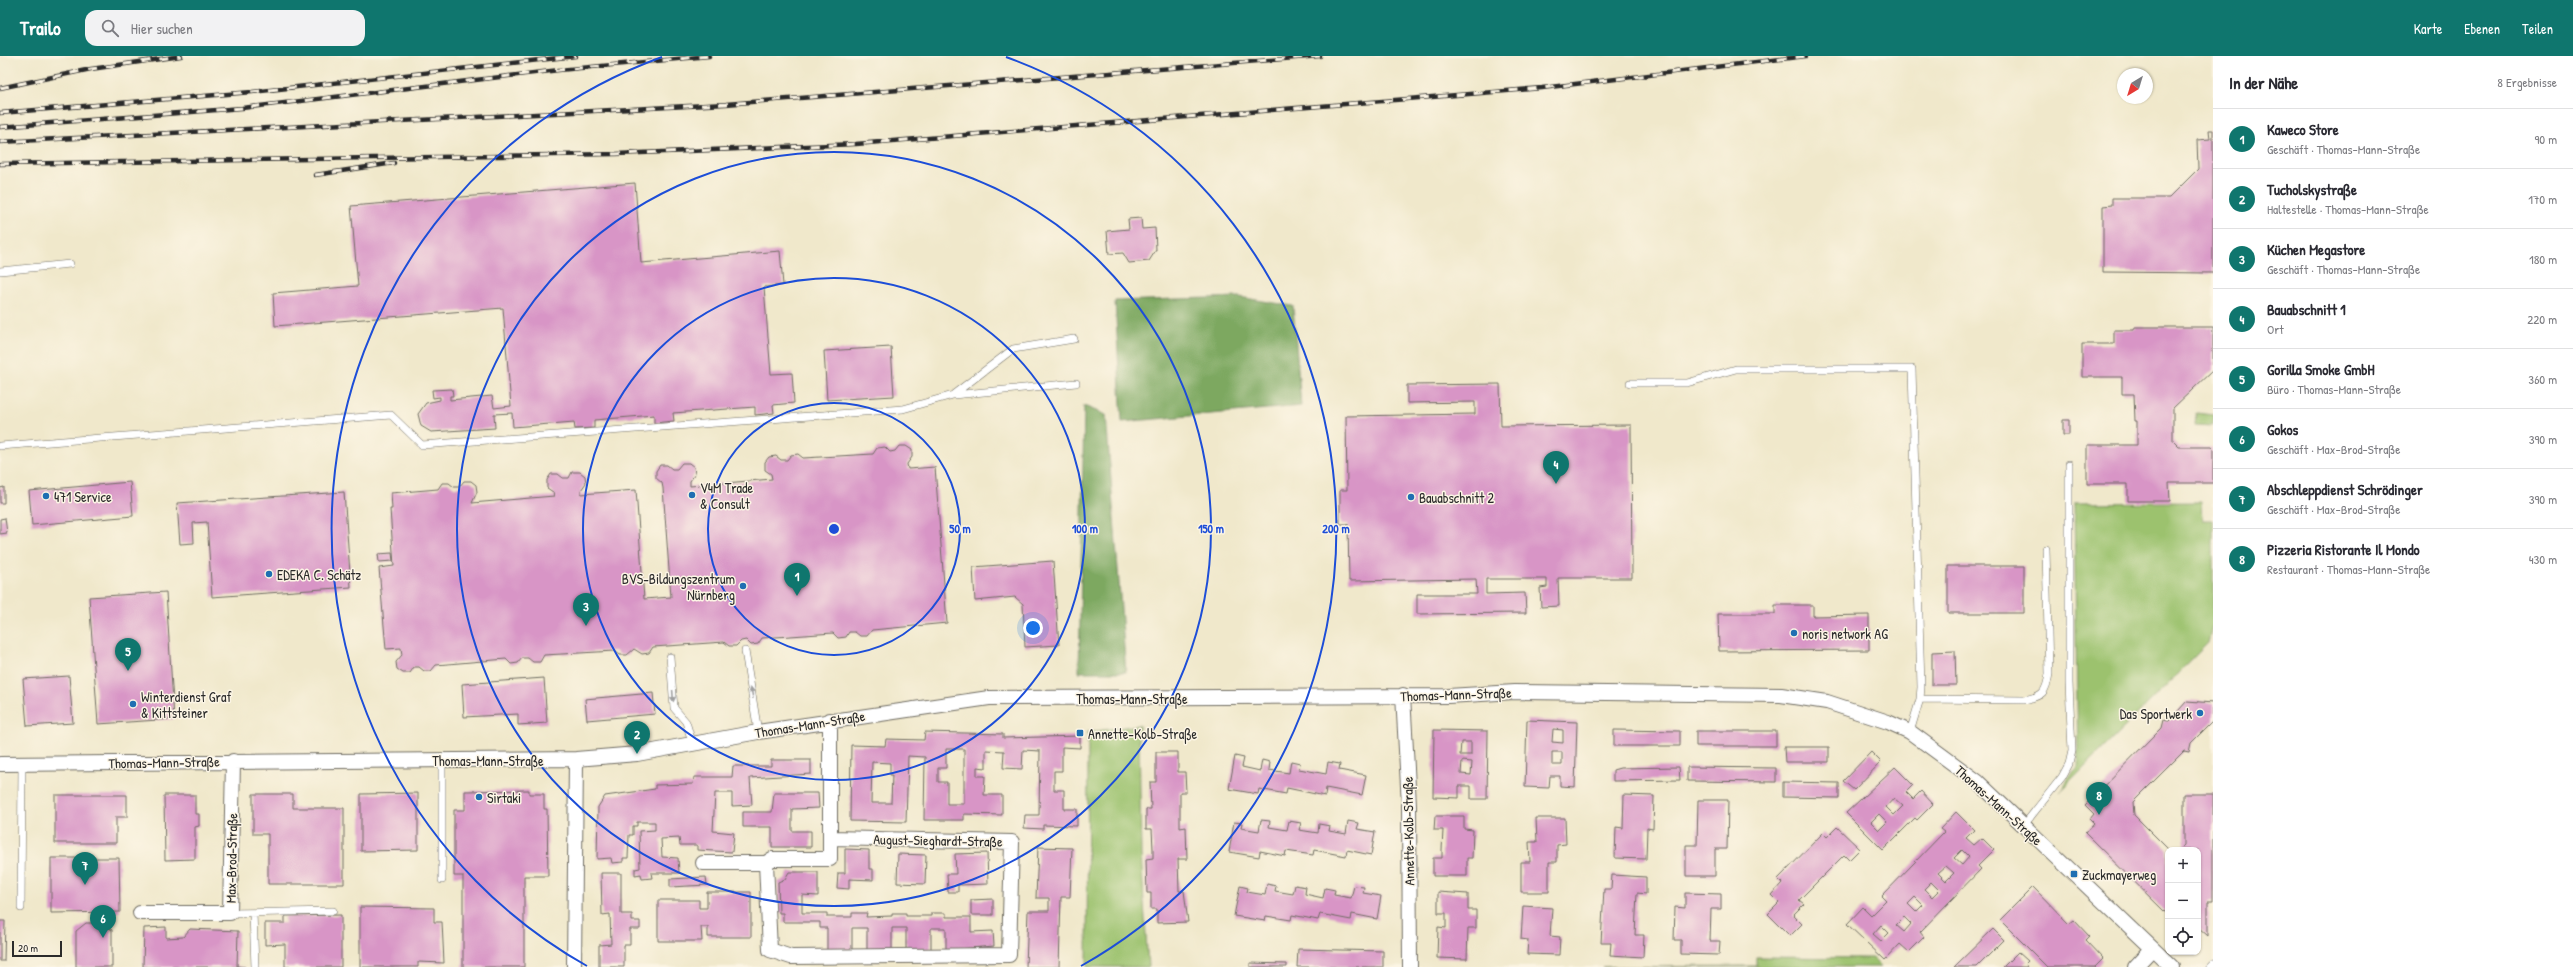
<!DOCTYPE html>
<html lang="de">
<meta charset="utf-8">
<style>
:root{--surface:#fff;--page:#f2f2f3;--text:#2b2b33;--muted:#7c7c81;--line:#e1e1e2;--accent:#0f766e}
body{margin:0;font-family:"Patrick Hand",sans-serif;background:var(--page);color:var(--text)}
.controls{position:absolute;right:12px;bottom:12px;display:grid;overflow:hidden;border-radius:8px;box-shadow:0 1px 3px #0004}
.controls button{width:36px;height:36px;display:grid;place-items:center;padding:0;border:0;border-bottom:1px solid var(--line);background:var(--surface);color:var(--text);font:20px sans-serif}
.compass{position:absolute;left:2117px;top:12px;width:36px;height:36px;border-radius:50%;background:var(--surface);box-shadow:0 1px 3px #0004;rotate:218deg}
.scale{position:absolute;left:12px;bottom:10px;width:50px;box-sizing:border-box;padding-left:4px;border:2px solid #2b2b2b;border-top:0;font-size:11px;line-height:14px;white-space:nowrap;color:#2b2b2b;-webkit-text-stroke:3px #fcf5e5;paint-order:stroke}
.you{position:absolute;left:1033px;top:572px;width:14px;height:14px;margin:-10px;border:3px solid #fff;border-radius:50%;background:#1a73e8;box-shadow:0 0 0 6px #1a73e833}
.badge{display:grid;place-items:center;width:26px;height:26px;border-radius:50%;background:var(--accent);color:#fff;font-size:13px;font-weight:700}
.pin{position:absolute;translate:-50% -33px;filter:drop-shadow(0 1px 2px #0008)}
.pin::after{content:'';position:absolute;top:21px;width:14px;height:12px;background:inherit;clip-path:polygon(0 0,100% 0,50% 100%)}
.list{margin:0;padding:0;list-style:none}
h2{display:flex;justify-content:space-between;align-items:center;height:52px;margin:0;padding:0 16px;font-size:17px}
h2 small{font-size:13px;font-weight:400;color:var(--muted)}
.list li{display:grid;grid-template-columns:26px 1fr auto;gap:12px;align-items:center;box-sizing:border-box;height:60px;padding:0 16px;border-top:1px solid var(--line)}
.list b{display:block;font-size:15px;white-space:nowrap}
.list p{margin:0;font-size:13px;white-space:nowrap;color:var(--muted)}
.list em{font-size:13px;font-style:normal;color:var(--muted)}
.icon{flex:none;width:22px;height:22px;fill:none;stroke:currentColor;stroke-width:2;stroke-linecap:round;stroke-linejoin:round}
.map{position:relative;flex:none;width:2213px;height:911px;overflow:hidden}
header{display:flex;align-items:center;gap:24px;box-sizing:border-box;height:56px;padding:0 20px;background:var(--accent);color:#fff}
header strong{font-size:19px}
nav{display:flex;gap:22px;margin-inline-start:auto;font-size:14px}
.search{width:280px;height:36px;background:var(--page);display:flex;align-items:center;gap:10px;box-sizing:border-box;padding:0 14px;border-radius:12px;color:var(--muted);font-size:15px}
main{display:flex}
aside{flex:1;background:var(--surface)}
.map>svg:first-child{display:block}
.green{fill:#9cc26e;stroke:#64764c}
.forest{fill:#7da861;stroke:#546a46}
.building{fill:#d895c6;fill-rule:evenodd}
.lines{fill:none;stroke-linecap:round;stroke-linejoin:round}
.service-casing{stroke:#706d63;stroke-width:8}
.minor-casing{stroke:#706d63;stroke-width:16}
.service{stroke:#fff;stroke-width:7}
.minor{stroke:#fff;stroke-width:14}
.rail-casing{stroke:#2b2b2b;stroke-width:4.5}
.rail{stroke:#fcf5e5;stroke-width:3;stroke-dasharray:9;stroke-linecap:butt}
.oneway{fill:#a0a0a0}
.ring{fill:none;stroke:#1d4ed8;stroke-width:2}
.poi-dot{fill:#1f6fb2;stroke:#fcf5e5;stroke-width:1.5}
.labels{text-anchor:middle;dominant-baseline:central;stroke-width:3;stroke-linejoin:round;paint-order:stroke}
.poi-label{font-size:14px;fill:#2b2b2b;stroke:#fcf5e5;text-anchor:start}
.street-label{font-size:14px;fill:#2b2b2b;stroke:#fcf5e5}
.centre{fill:#1d4ed8;stroke:#fcf5e5;stroke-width:2}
.ring-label{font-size:12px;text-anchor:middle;font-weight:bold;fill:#1d4ed8;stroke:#fcf5e5;stroke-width:3;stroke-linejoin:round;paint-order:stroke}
</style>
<header>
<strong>Trailo</strong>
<div class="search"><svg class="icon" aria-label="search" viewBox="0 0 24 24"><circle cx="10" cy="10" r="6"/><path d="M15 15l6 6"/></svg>Hier suchen</div>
<nav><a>Karte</a><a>Ebenen</a><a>Teilen</a></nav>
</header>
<main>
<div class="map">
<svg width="2213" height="911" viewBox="0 0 2213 911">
<rect width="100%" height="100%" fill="#fcf5e5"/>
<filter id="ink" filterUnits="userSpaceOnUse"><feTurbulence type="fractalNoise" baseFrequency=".025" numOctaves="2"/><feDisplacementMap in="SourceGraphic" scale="8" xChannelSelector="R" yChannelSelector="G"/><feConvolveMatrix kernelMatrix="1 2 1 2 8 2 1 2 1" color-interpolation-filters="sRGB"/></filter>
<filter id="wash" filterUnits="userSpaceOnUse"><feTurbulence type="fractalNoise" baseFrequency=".012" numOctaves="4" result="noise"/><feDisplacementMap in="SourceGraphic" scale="16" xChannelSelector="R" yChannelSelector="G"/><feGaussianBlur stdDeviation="0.9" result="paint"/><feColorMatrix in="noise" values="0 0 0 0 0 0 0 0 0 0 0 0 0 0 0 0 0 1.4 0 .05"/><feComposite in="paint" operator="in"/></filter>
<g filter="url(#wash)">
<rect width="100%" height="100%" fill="#f0e8cb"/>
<path class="green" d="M2196 357 2213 359V370L2195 369Z
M2201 446 2202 464H2213V566L2208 587 2060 736 2078 709 2074 447Z
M1139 669 1141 798 1148 911H1087L1088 676Z
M1756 901 1872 902 1881 911H1602L1756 910Z"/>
<path class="forest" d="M1239 241 1293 250 1301 350 1122 366 1115 245Z
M1084 350 1106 359 1126 616H1079Z"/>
<g id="blocks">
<path class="building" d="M2209 74H2213V217L2103 216V150L2112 149V142H2169L2198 113 2197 84 2210 83Z
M635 127 641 207 780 195 783 229 764 231 771 318 792 317 794 347 773 349 774 357 755 359V351L673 357 674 365 654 367V359L594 364V372L575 373 574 366 513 371 512 357 494 358 495 372 431 376 421 370 418 358 426 347 440 344V341L433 342 432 334 452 333 453 340H450V344L492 340 494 352 511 350 503 252 275 270 273 237 358 230 351 150Z
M1141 162 1142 173 1155 172 1156 194 1149 205 1129 207 1123 197 1109 198 1107 175 1129 173 1128 163Z
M2135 271H2213V314L2173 352V385L2179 391H2211L2213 393V427H2169L2170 445H2128V428H2087V389H2137V365H2135L2134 338H2122V321H2082V288H2114V274H2134Z
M891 291 894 340 827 344 824 295Z
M1500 328 1501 370 1631 369 1632 522H1558L1559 550 1541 551 1540 532 1547 531V523H1486V538L1525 537 1526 557 1417 558V538H1477L1476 523 1349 525 1348 468H1340V434H1347L1346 360 1475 358V346L1407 347V329Z
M2063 364H2069V379H2063Z
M899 390H906L912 394V401L907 408 908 413 935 411 947 567 872 574 867 580H860L855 576H849L846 581 838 582 833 577 762 582 758 588 751 589 746 584 741 585 736 590H729L724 586 653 591 649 597 642 598 634 593 627 599H620L615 595 544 599 540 606H533L528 602H522L518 607 511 608 506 603 436 609 431 615H424L419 611H414L410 617H403L397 613 396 606 402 599 401 592 386 593 379 512 394 510 390 453H392L391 437 438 433 442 427H449L454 431H459L464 425H471L476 429 477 436 472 447 554 440 553 436 547 432V424L551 418H558L563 422H569L572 416H580L585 420 586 427 581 434V438L636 434 644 543 671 541 663 432 662 427 656 422V415L660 409H667L672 413H677L682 407H689L694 411 695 418 690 425V430L772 423 771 418 765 414V406L769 401 776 400 781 404H787L791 399 798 398 803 402 873 398 877 392 885 391 890 396 895 395Z
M130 426 133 460 32 469 29 435Z
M4 431V447H0V432Z
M344 436 351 531 212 541 207 466 193 467 194 487 180 488 177 447Z
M5 462 7 477 0 478V463Z
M392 497 393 505 379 506 378 498Z
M1053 505 1059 589 1025 591 1023 548 1015 541 975 545 973 511Z
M1948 510H2024V557H1948Z
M166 536 174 663 98 668 89 541Z
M1775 549H1813V560L1869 559V594L1719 595 1718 558H1775Z
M1955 595 1956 629H1932V596Z
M69 620 73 667 27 670 23 623Z
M544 622 547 667 518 669V658L464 661 462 628Z
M653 637 655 658 587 664 585 643Z
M2187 645 2213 647V665L2191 687 2189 696 2184 695 2133 746 2134 759 2168 793V859L2085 777 2094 767 2090 763 2094 758 2085 749 2161 672 2163 664 2169 665Z
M1527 664 1577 666 1575 731 1560 730V720H1550L1549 732 1525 731ZM1553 673 1563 674V687L1552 686ZM1552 696H1562V709H1552Z
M1434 674 1488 675 1487 743H1471V730H1459V742L1433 741ZM1461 686H1471V699H1460ZM1462 705 1472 706 1471 719 1461 718Z
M1614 674 1680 675V690H1614Z
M1696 675H1776V690H1696Z
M925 676 1003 678V682L1080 680V692L1062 691V715H1054V734H1064V753H1077V770L1043 769V773L1024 772 1025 759H1039L1040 695 1023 694 1022 713 1003 712 1004 695 986 694V712L977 711V720H985L984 739H1002V759L964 758V764H924L925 701 908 700 906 766 850 765 851 689 885 690 886 683 924 684ZM946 693H964V748H947V726H938V712H946ZM872 706 890 707V719H892L891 747H871Z
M1784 691H1829V706H1785Z
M1156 696H1178V716H1185L1186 736H1180V772L1186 771 1187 803H1178L1179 835H1184L1188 866 1157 867V853H1151V837H1147L1146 803 1153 802V793L1152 773H1146V753H1151L1150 726H1156Z
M1871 696 1881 706 1854 734 1843 725Z
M1235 700 1244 702 1242 711 1260 715 1262 704 1270 706 1269 714 1289 717 1291 705 1300 707 1299 713 1326 718 1328 706 1340 708 1339 714 1366 719 1362 739 1326 732 1325 740 1287 732 1286 738 1259 733 1258 738 1229 733Z
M771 704H811V718L750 722 752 749 732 750V737H715L713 775 734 777 732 796 697 794V789H680L679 782 661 783 662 801 678 802 679 817H651L652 822 642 823 641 818 635 819V813L640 812 639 775 655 774V766H637V770H633V779H629L628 802H623V806L612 807 611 802 597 803 598 751 605 740 655 733V729L693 728 694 721H732L733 710H771Z
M1679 711 1680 724 1613 725V714L1620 712Z
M1687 711 1776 712V726L1687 725Z
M1895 711 1913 729 1906 736 1913 743 1921 735 1933 748 1917 764 1915 762 1883 794 1846 757ZM1894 742 1903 750 1894 759 1886 751ZM1879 758 1887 766 1879 774 1871 766Z
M1783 726 1839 727V742L1783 741Z
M529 734V738H544V753H547L548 820H524V911H463V820H454V754H465V735Z
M418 737V794L361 795V738Z
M774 737H818L819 752 792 753V775H811V791H772V771H743V756H772Z
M253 738H293V752H344V828H268V778H253Z
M2184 738H2213V845H2208V880L2198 871V794H2179L2184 789Z
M55 739H127V761H116V787H55Z
M164 739H195V758H199V770L195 771V803L165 804Z
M1624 739 1654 740 1653 773 1647 772 1646 803 1615 802 1616 771 1623 772Z
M1698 744H1728L1727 793H1715V820H1686V789H1697Z
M1956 756 1974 774 1966 782 1974 789 1982 782 1994 794 1978 810 1981 813 1920 876 1924 881 1909 896 1900 888 1885 904 1847 868 1863 851 1871 859 1886 844 1882 840 1944 776 1940 773ZM1962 794 1969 801 1962 809 1954 802ZM1946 810 1954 817 1946 825 1938 817ZM1931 826 1939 834 1932 841 1924 833ZM1915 841 1923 849 1916 856 1908 848ZM1904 861 1911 868 1904 876 1896 869ZM1881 869 1889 877 1881 885 1873 878Z
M1435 760H1464V773L1473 774 1472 802H1467V820H1433V802H1442V794L1443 774H1434Z
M1536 762H1565L1566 788 1557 789V806H1549V836H1521V806H1530L1529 786H1537Z
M1261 764 1270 765 1269 771 1287 774 1289 765 1301 767 1299 774 1318 777 1319 768 1330 770 1329 775 1346 778 1348 765 1359 767 1357 773 1375 776 1371 799 1347 794 1346 800 1314 794 1313 799 1286 795 1285 800 1260 795 1259 801 1229 796 1234 766 1242 767 1241 772 1259 775Z
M1837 771 1860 793 1849 804 1844 799 1799 844 1804 848 1793 859 1802 868 1790 880 1768 858 1779 847 1771 839 1782 827 1778 823 1823 777 1827 781Z
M1038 791 1072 792 1070 841H1061L1059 911H1026L1028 855H1049V842H1036Z
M845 793 869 794V813H873V824L849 823V833L837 832 838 817H845Z
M987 797 988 828 958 829V836H948L947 818H956L955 798Z
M898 798 926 799 925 828 897 827Z
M51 802H119L120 856 51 857Z
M789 816H818V840L802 839V857H827V861H852V857H867L866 861 892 860V857H906V860H931V857H946V861H971V876L993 875 994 890 946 894V872H931V893H906V872H892V893L867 894V872H852V894H827V872H820V866H783V857H779L778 826 785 823Z
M601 817H621V858H632V865H640V873H630V889H624V911H599V889L611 888 610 858 602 859Z
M1612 819 1646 821V838L1637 837 1635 879H1644L1643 901 1610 899 1611 887H1601L1604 833H1611Z
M706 821 707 829 670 831V823Z
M1267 828 1276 830 1275 835 1293 838 1295 829 1306 831 1305 838 1323 842 1325 832 1335 834 1334 839 1351 842 1354 830 1364 831 1363 837 1381 840 1377 863 1352 858 1351 864 1320 858 1318 864 1292 859 1291 864 1266 860 1265 865 1234 860 1240 830 1248 832 1247 836 1265 839Z
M2033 831 2069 868 2074 864 2089 880 2085 884 2103 903 2095 911H2047L2000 864Z
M707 836H751V881H708V871H701L702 885H658V844H699V852H707Z
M1438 836 1468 838V854H1476V872H1468L1467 903 1437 902 1438 871 1446 872V857H1438Z
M1685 837 1721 838V853H1711L1710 885H1720L1719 899 1681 898V884H1674L1675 851 1685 852Z
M993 843V859H971V844Z
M1523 850 1552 852 1550 880 1560 881 1559 899 1527 898 1528 884 1521 883Z
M360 851 434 852V866H442L444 907 418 906V911H360Z
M341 859V911H285V888L265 889V867H285V860Z
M0 865H5L4 905H0Z
M86 867H102L112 874V911H76V875Z
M166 871V882L183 881 190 873 238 875 237 910 245 911H143L144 872Z
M1993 873 2004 884 1977 911H1954Z
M1298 893 1383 895V911H1297Z
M2018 896 2028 905 2025 908 2027 911H2003Z
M1250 907 1287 908V911H1250Z"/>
</g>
</g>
<g filter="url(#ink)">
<use href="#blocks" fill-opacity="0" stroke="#706d63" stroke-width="1"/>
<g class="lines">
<g class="service-casing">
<path id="service" d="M0 215 70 208
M1630 327H1687L1736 313H1912L1921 631 1920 643 1910 676
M954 338 1013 293 1074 283
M0 390 391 359 422 389 903 353 953 339 1076 327
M745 595 758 676
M670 601 674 652 686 666 693 689
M1920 643 2024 644C2043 640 2046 637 2049 618L2046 493
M442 704V824
M2024 769 2062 721 2069 708 2072 695 2069 627V408
M21 852 22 707
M230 857 333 855
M253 857 255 911
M2210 911 2213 908"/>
</g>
<g class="minor-casing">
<path id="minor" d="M1403 639 1409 749 1410 911
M0 708 576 703 637 698 758 676 989 642 1448 640 1515 636 1781 639 1827 646 1888 666 1910 676 1978 726 2172 911
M703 807H766L772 803H830V664
M766 807 770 894 791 901 1009 899 1012 786 831 782
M140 857H230L233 705
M574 911 576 703
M2135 911 2152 893"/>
</g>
<use href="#service" class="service"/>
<use href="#minor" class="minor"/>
<g class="rail-casing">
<path id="rail" d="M0 32 91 13 181 0
M0 57 252 36 576 0
M0 71 242 52 559 14 709 0
M0 86 726 48 1320 0
M0 108 616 98 856 88 1542 32 1806 0
M315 119 394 107"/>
</g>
<use href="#rail" class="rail"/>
</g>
<defs><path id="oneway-solid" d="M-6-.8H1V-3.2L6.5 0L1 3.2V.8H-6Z"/></defs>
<g class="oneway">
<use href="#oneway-solid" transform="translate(752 637) rotate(-100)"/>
<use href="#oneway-solid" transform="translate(673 640) rotate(86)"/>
</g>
</g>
<g class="ring">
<circle cx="834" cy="473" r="126"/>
<circle cx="834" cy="473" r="251"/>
<circle cx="834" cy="473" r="377"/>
<path d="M587 910A502 502 0 0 1 662 1M1006 1A502 502 0 0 1 1081 910"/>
</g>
<g class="poi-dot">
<circle cx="692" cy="439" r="4"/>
<circle cx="46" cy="440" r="4"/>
<circle cx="1411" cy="441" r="4"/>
<circle cx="269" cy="518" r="4"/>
<circle cx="743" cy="530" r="4"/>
<circle cx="1794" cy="577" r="4"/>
<circle cx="133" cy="648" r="4"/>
<circle cx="2200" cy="657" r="4"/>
<rect x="1076" y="673" width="8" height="8" rx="2"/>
<circle cx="479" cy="741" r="4"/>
<rect x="2070" y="814" width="8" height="8" rx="2"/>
</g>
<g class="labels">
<g class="poi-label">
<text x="700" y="431">V4M Trade<tspan x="700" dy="16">&amp; Consult</tspan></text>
<text x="54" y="440">471 Service</text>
<text x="1419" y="441">Bauabschnitt 2</text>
<text x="277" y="518">EDEKA C. Schätz</text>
<text x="735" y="522" text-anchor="end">BVS-Bildungszentrum<tspan x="735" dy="16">Nürnberg</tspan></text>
<text x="1802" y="577">noris network AG</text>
<text x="141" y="640">Winterdienst Graf<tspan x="141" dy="16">&amp; Kittsteiner</tspan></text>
<text x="2192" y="657" text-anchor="end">Das Sportwerk</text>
<text x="1088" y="677">Annette-Kolb-Straße</text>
<text x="487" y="741">Sirtaki</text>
<text x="2082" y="818">Zuckmayerweg</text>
</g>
<g class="street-label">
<text transform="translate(1456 638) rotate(-2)">Thomas-Mann-Straße</text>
<text x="1132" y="642">Thomas-Mann-Straße</text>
<text transform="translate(810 668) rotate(-9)">Thomas-Mann-Straße</text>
<text x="488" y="704">Thomas-Mann-Straße</text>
<text transform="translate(164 706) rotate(-1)">Thomas-Mann-Straße</text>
<text transform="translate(1999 749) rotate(42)">Thomas-Mann-Straße</text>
<text transform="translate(1408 775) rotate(-91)">Annette-Kolb-Straße</text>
<text transform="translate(938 784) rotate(1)">August-Sieghardt-Straße</text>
<text transform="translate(231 802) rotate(-89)">Max-Brod-Straße</text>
</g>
</g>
<circle cx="834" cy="473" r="6" class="centre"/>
<g class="ring-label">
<text x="960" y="477">50 m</text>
<text x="1085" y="477">100 m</text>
<text x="1211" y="477">150 m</text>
<text x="1336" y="477">200 m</text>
</g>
</svg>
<div class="controls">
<button>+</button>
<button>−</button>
<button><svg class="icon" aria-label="locate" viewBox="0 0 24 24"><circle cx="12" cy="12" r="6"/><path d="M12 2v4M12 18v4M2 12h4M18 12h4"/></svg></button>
</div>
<svg class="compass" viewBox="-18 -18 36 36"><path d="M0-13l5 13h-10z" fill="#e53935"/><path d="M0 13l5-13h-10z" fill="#7c7c81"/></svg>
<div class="scale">20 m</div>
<div class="you"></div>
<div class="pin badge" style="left:797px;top:540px">1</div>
<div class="pin badge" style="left:637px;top:698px">2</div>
<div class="pin badge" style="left:586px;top:570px">3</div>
<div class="pin badge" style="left:1556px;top:428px">4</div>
<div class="pin badge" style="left:128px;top:615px">5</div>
<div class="pin badge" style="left:103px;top:882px">6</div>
<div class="pin badge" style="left:85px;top:829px">7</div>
<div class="pin badge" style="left:2099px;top:759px">8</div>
</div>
<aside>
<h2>In der Nähe<small>8 Ergebnisse</small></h2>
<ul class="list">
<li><span class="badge">1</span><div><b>Kaweco Store</b><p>Geschäft · Thomas-Mann-Straße</p></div><em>90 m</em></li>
<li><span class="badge">2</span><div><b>Tucholskystraße</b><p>Haltestelle · Thomas-Mann-Straße</p></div><em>170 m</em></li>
<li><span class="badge">3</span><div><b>Küchen Megastore</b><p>Geschäft · Thomas-Mann-Straße</p></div><em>180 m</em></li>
<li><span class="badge">4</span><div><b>Bauabschnitt 1</b><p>Ort</p></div><em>220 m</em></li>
<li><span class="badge">5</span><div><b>Gorilla Smoke GmbH</b><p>Büro · Thomas-Mann-Straße</p></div><em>360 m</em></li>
<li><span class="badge">6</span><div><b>Gokos</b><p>Geschäft · Max-Brod-Straße</p></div><em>390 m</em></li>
<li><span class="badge">7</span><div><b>Abschleppdienst Schrödinger</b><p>Geschäft · Max-Brod-Straße</p></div><em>390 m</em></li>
<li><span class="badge">8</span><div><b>Pizzeria Ristorante Il Mondo</b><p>Restaurant · Thomas-Mann-Straße</p></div><em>430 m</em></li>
</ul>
</aside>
</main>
